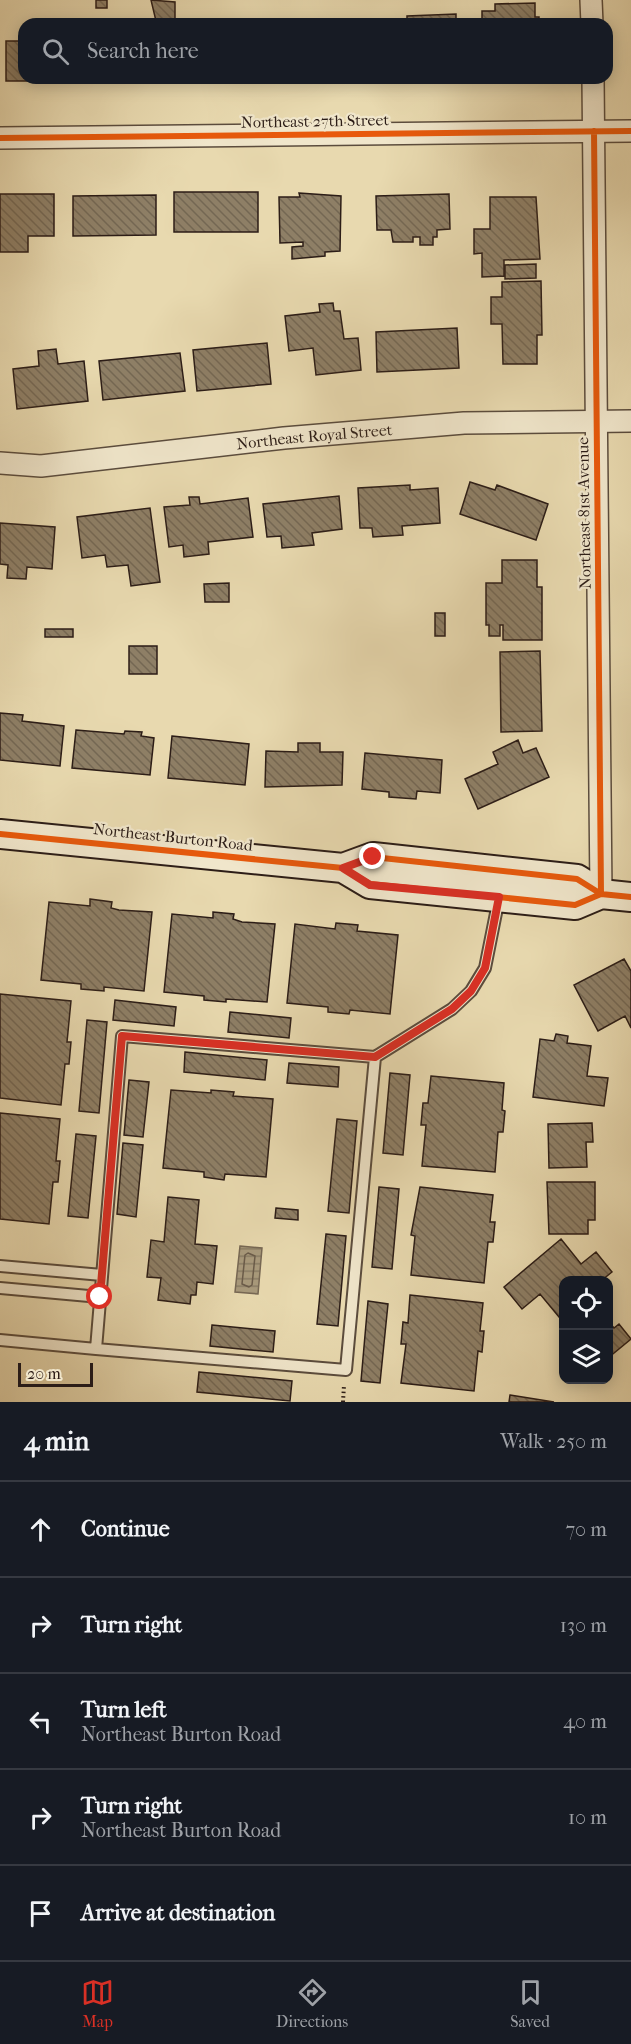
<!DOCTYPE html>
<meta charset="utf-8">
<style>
:root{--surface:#171b24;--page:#242831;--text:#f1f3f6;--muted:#9ea1a6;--line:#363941;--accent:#d93025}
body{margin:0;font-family:"IM FELL French Canon",serif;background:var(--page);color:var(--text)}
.controls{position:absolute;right:18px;bottom:18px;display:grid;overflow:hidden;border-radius:12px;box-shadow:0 3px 15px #0003}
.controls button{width:54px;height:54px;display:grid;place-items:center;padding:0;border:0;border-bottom:2px solid var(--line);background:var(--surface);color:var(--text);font:30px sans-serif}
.scale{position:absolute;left:18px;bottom:15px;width:75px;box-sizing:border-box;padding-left:6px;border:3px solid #2c1d17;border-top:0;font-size:16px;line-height:21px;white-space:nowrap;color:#2c1d17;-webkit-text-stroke:4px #f0e6cb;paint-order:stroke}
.stop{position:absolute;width:18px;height:18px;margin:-14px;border:4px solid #d93025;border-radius:50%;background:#fff}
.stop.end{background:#d93025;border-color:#fff;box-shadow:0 2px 6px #0008}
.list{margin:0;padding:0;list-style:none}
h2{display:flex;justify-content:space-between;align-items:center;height:78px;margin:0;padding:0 24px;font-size:26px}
h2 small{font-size:20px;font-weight:400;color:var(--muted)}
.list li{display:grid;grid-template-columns:39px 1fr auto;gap:18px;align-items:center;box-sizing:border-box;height:96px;padding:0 24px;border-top:2px solid var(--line)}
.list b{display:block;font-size:22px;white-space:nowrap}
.list p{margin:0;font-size:20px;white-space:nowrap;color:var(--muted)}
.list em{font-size:20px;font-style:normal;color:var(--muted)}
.icon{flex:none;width:33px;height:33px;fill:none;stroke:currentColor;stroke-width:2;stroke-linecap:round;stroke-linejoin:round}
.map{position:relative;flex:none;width:631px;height:1402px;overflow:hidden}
.search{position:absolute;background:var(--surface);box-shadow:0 3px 15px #0003;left:18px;right:18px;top:18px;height:66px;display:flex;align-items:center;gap:15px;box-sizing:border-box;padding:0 21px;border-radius:18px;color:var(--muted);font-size:22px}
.sheet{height:558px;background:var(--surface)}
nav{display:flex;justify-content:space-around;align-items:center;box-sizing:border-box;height:84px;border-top:2px solid var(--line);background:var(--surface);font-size:16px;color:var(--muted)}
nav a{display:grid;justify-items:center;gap:3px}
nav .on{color:var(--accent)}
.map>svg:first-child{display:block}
.water{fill:url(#water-rules);stroke:#766753;stroke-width:1.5}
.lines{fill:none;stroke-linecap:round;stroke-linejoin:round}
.shore{stroke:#6a5b49;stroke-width:1.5}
.building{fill:url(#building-back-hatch);stroke:#2c1d17;stroke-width:1.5}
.lane-casing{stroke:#5b4c3d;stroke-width:14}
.street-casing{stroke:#5b4c3d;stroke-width:24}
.secondary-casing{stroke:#2c1d17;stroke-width:32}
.path{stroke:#2c1d17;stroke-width:4;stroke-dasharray:1.5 3;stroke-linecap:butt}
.lane{stroke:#f0e6cb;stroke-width:10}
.street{stroke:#f0e6cb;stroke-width:21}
.secondary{stroke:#f0e6cb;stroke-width:28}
.cycleway-casing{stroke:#f0e6cb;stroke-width:10}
.cycleway{stroke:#e8590c;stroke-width:6}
.route{stroke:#d93025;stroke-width:8}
.labels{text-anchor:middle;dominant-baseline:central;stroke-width:4.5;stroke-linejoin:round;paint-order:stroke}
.street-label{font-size:16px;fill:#2c1d17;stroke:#f0e6cb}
</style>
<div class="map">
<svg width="631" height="1402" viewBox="0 0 631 1402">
<defs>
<pattern id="water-rules" width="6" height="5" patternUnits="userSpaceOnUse" patternTransform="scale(1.5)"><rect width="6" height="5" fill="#a8997b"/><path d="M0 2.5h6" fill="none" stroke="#897c64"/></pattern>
<pattern id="building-back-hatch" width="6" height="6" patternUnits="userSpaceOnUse" patternTransform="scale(1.5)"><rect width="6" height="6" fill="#8e7f66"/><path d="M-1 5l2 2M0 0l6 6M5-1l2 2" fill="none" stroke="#746753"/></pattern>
</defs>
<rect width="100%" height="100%" fill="#e8d9af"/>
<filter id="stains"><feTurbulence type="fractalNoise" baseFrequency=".00333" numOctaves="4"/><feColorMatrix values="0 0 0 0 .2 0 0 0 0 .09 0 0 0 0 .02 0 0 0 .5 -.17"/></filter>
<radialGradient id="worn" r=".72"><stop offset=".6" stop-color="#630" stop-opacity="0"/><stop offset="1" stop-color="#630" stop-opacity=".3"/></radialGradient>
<path class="water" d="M240 1246 262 1248 258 1294 235 1292Z"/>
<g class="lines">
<path class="shore" d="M248 1253 255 1256 252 1285 249 1287 242 1284 245 1255Z"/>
</g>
<path class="building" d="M96 0H107V8H96Z
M151 0 175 2V21H156Z
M535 3V17H539V24H482V11H495V4Z
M456 14V24H407V16Z
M6 41H24V78H80V81H6Z
M97 78H180V79H97Z
M174 192H258V232H174Z
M299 193 341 196 340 251 325 252V256L292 259V247L303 246V242L280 243 279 197H300Z
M0 194H54V236H28V252H0Z
M449 194 450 229 437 230V237H433V245H420V237H413V242H393L391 230H377L376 196Z
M156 195V235L73 236V196Z
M490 197H536L540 259 504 260V276L482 277V253L474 254V229H490Z
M536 264V278L505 279V265Z
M541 281 542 335H537V364H503L502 324H491V297H502V282Z
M333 303 334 311H340L344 339 358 338 361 370 316 375 313 348 289 351 285 316 320 312 319 304Z
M457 328 459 368 377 372 376 332Z
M267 343 271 384 197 391 193 350Z
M56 349 58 364 84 361 88 401 17 409 13 369 39 366 38 351Z
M180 353 185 391 103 400 99 361Z
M470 482 495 490 497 485 548 504 536 540 460 514Z
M410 485V490L438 488 440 523 402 526 403 535 373 537 372 528H360L358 488Z
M339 496 342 529 312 533 314 545 282 548 281 536 267 537 263 504Z
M189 497H199L200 504 248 498 253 537 208 542 209 554 184 557 183 545 169 547 164 507 190 505Z
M150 508 160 582 131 586 128 565 107 567 105 555 82 558 77 517Z
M0 523 55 527 52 569 27 567 26 579 7 578 8 565 0 564Z
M502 560H537V587H542V640H503V625H500V636H489V625H486V583H502Z
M229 583V602H205L204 584Z
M435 613H445V636H435Z
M45 629H73V637H45Z
M129 646H157V674H129Z
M540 651 542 731 501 732 500 652Z
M0 713 23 715 22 721 64 726 60 766 0 760Z
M76 730 124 734 125 731 142 732 141 736 154 738 150 775 72 768Z
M172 736 249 744 245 785 168 778Z
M518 740 523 753 536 748 549 777 478 809 465 779 498 764 493 752Z
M298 743H320V752H343L342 785 265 787 266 751 298 752Z
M365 753 442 760 440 793 417 791 416 799 389 797V792L362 789Z
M90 899 112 902 111 908 119 910 152 912 144 991 104 987V991L81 989V984L41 980 49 902 90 906Z
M213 912 234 914 233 919 242 922 275 924 267 1002 226 999V1002L204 1000V996L164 992 172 914 213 918Z
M336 923 358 925 357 931 398 935 390 1014 350 1010 349 1014 328 1012V1007L287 1003 295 924 335 929Z
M624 959 631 971V1028L625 1016 598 1031 574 985Z
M0 994 71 1001 67 1042H71L69 1064H65L61 1105 0 1098Z
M115 1000 176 1007 174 1026 113 1020Z
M230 1012 291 1018 289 1038 228 1032Z
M87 1020 107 1022 99 1113 79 1111Z
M556 1034 568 1036 567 1043 591 1046 587 1076 608 1078 604 1106 533 1097 540 1039 554 1041Z
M185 1052 267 1060 265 1080 184 1072Z
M289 1063 339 1067 338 1087 287 1083Z
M390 1073 410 1075 403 1155 383 1153Z
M431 1076 504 1083 502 1110 505 1111 503 1132H498L495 1172 422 1166 426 1125H421L423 1103H428Z
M129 1080 149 1082 143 1137 124 1135Z
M171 1090 211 1093V1090L234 1092 233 1096 273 1099 266 1177 225 1174 224 1180 204 1177V1172L163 1168Z
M0 1113 60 1119 56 1161H60L58 1182H53L49 1224 0 1219Z
M337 1119 357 1121 349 1213 328 1211Z
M592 1123 593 1142H586L587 1167 549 1168 548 1124Z
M76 1134 96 1136 88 1218 68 1216Z
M123 1143 143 1145 136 1217 117 1214Z
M547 1182H595V1220H588V1234H549Z
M379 1187 399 1189 392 1269 372 1267Z
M420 1187 493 1195 490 1222H495L493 1242H488L484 1283 411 1275 415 1236 411 1235Z
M168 1197 199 1200 195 1244 217 1246 213 1284 197 1282 196 1295H191L190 1304 158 1300 161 1278 147 1277 151 1240 164 1242Z
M276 1208 298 1210V1220L275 1218Z
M326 1234 346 1236 338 1326 317 1324Z
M561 1239 581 1264 596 1252 612 1272 602 1280H564V1313L559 1317 540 1294 522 1309 504 1287Z
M410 1295 483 1303 480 1331H484L482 1352 478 1351 474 1391 401 1383 406 1344H401L403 1322 408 1323Z
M368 1301 388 1304 380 1383 361 1381Z
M608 1321 614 1328 619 1324 631 1339 608 1358Z
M212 1325 275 1331 273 1352 210 1346Z
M199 1372 292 1381 290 1401 197 1392Z
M510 1395 554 1402H509Z"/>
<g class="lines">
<g class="lane-casing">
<path id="lane" d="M375 1057 346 1370 96 1349 122 1036 375 1057 452 1009 471 991 485 968 499 898
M0 1266 102 1275
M0 1288 100 1297
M0 1340 96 1349"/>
</g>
<g class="street-casing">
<g id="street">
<path d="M591 0 592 24"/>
<path d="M593 78 601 894"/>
<path d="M0 138 631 131"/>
<path id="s1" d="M0 463 41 466 284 438 464 423 631 421"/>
</g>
</g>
<g class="secondary-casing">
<path id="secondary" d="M0 834 343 868 373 857 577 879 601 894 631 897
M343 868 370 884 575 905 601 894"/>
</g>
<path class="path" d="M343 1402 344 1385"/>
<use href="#lane" class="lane"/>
<use href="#street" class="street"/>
<use href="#secondary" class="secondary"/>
<g class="cycleway-casing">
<path id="cycleway" d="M594 131 601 894
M0 138 631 131
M0 834 343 868 373 857 577 879 601 894 631 897
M343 868 370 884 575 905 601 894"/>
</g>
<use href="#cycleway" class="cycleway"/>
</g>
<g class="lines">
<path class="route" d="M100 1297 122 1036 375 1057 452 1009 471 991 485 968 499 897 370 885 343 868 373 857"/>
</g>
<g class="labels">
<g class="street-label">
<text transform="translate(315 121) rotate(-1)">Northeast 27th Street</text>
<text stroke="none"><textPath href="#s1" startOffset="316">Northeast Royal Street</textPath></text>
<text transform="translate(584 513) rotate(-91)">Northeast 81st Avenue</text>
<text transform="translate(173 837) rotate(6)">Northeast Burton Road</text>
</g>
</g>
<rect width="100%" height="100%" filter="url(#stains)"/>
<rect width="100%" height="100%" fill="url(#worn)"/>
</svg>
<div class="controls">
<button><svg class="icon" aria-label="locate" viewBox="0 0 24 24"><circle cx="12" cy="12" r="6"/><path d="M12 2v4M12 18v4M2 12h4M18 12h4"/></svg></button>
<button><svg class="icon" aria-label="layers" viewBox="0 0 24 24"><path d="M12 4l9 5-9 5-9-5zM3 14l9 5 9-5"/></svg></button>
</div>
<div class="scale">20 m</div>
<div class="stop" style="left:100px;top:1297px"></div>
<div class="stop end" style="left:373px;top:857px"></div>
<div class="search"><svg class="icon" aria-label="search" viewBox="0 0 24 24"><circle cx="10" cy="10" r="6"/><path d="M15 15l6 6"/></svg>Search here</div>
</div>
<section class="sheet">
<h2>4 min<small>Walk · 250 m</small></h2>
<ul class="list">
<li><svg class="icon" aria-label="ahead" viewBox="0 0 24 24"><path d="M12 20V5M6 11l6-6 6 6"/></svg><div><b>Continue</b></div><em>70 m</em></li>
<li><svg class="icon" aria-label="right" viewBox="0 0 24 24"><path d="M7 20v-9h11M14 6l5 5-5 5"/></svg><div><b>Turn right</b></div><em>130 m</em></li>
<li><svg class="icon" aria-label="left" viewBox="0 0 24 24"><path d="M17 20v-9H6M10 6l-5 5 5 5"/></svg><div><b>Turn left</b><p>Northeast Burton Road</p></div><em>40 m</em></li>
<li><svg class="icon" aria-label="right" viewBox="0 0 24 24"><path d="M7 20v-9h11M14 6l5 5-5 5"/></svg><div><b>Turn right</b><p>Northeast Burton Road</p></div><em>10 m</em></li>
<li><svg class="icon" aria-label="arrive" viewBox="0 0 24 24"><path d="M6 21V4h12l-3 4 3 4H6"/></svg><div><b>Arrive at destination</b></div></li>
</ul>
</section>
<nav>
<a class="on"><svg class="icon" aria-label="map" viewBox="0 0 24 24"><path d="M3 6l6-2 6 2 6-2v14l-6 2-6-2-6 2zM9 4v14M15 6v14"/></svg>Map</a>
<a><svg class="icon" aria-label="directions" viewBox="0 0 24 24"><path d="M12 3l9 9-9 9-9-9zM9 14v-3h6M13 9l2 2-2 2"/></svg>Directions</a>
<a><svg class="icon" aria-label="saved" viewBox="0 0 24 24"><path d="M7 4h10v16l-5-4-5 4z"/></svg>Saved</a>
</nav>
